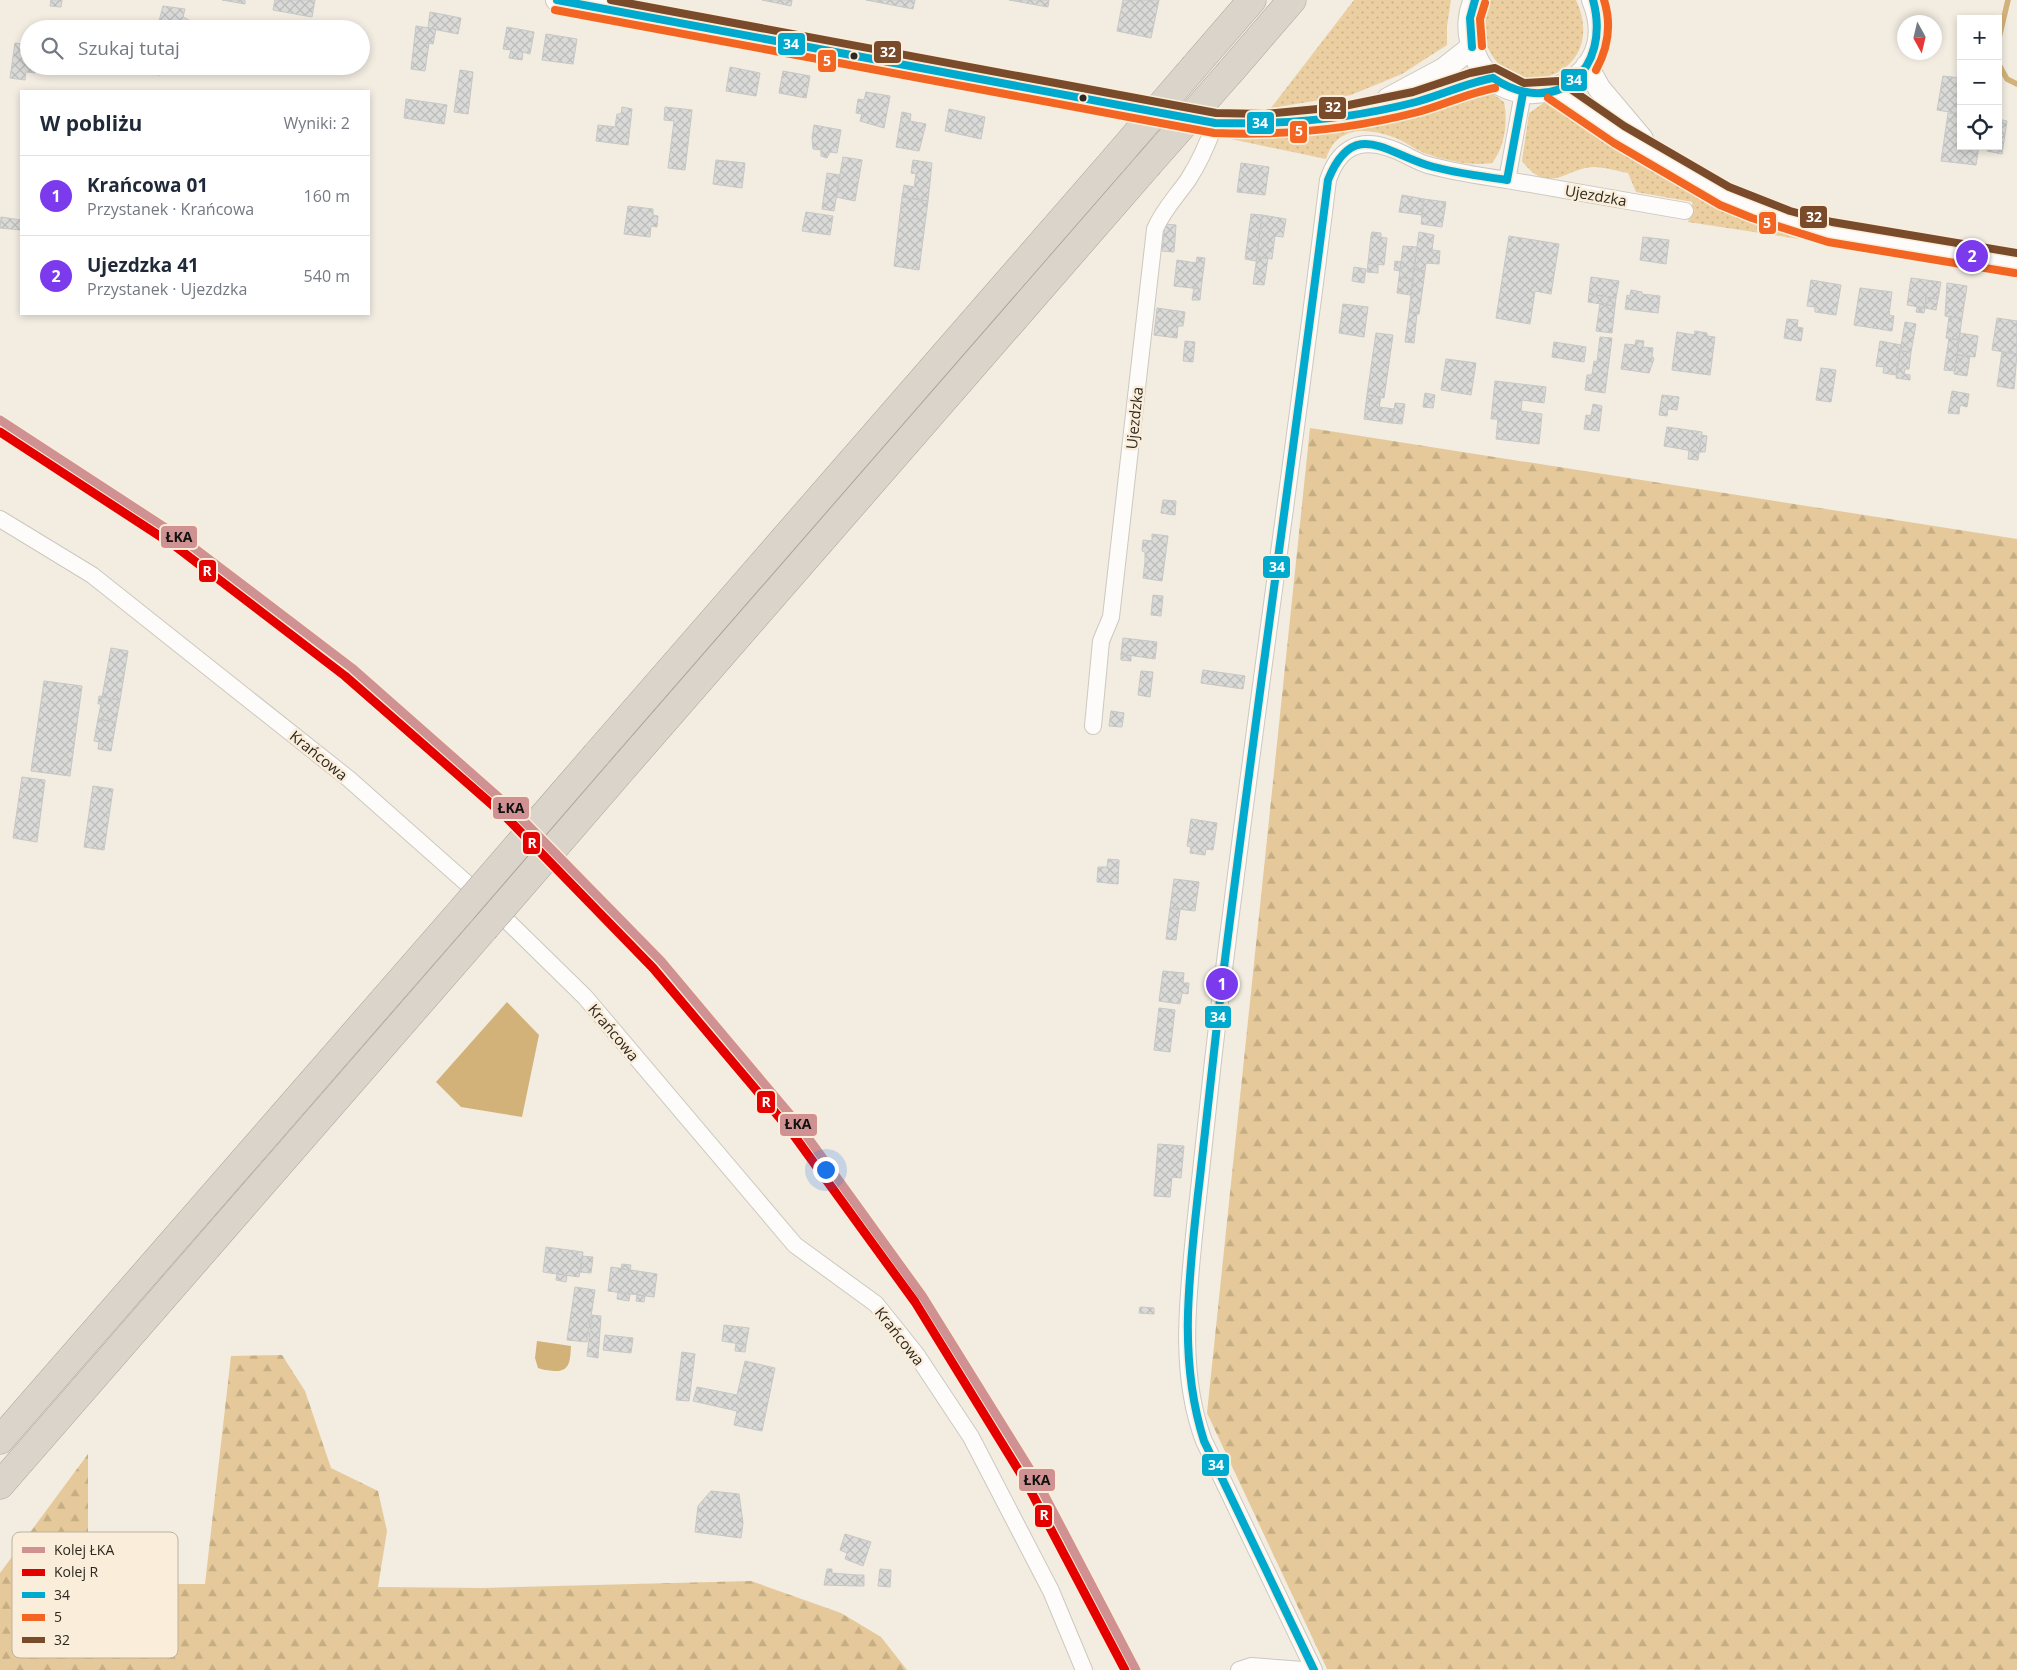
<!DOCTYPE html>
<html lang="pl">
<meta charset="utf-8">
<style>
:root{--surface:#fff;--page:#f6f6f7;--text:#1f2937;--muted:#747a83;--line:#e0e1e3;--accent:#7c3aed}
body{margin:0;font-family:"Open Sans",sans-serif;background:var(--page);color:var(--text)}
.controls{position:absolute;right:15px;top:15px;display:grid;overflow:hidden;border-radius:0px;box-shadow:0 2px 8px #0003}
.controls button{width:45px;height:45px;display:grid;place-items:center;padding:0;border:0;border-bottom:1px solid var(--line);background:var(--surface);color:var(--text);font:25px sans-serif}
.compass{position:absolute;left:1897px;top:15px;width:45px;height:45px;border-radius:50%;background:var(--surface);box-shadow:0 2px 8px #0003;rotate:172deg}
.you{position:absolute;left:825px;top:1169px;width:18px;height:18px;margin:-12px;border:4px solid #fff;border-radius:50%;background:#1a73e8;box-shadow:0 0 0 8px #1a73e833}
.badge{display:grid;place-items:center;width:32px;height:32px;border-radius:50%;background:var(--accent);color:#fff;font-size:16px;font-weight:700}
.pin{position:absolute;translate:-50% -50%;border:2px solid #fff;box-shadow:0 1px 5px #0006}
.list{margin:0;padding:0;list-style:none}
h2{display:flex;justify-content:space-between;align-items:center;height:65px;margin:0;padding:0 20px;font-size:21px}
h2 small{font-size:16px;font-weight:400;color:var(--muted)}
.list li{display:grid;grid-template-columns:32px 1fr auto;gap:15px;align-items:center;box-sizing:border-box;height:80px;padding:0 20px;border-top:1px solid var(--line)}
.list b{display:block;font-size:19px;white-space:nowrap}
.list p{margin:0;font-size:16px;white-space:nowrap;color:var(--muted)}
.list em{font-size:16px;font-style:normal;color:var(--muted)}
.icon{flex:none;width:28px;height:28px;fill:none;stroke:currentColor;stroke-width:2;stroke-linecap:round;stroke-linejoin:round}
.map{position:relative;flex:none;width:2017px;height:1670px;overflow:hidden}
.search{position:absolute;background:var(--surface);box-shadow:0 2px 8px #0003;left:20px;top:20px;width:350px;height:55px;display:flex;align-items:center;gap:12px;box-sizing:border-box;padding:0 18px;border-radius:28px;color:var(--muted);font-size:19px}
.panel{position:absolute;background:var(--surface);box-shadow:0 2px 8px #0003;left:20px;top:90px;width:350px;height:225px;border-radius:0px}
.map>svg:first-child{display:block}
.grass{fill:url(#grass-dots)}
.forest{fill:url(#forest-firs)}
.water{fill:#d2b278}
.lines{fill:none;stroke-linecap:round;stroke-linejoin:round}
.stream{stroke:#d2b278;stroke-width:5.5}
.building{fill:url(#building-cross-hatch);stroke:#c7c7c5}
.minor-casing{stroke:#cdc8bf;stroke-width:18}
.secondary-casing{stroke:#cdc8bf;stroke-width:24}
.motorway-casing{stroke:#aba395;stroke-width:29}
.minor{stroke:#fdfcfa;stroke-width:16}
.secondary{stroke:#fdfcfa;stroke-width:22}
.motorway{stroke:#dad4ca;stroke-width:28}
.motorway-bridge-casing{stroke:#aba395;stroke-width:29;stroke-linecap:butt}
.motorway-bridge{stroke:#dad4ca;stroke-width:28}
.bus-1-casing{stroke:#faedd9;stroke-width:11}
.bus-2-casing{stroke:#faedd9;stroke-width:11}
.bus-3-casing{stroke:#faedd9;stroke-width:11}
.bus-1{stroke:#00a9ce;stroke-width:8}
.bus-2{stroke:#f26522;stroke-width:8}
.bus-3{stroke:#7a4b2a;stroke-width:8}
.rail-1-casing{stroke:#faedd9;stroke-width:12}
.rail-2-casing{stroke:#faedd9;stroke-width:12}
.rail-1{stroke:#cf9191;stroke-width:9}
.rail-2{stroke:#e50000;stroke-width:9}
.bus-dot{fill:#2d2820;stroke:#faedd9;stroke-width:2}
.labels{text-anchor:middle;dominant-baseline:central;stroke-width:5;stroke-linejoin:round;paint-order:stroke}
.street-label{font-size:15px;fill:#2d2820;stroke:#faedd9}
.key{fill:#faedd9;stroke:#bcb2a2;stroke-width:1}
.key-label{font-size:14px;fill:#2d2820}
.line-badge{stroke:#faedd9;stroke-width:2}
.badge-label{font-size:14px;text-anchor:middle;font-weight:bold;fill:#fff}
.pale-badge-label{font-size:14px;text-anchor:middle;font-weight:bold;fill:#111}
</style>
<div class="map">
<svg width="2017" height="1670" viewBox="0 0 2017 1670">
<defs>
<pattern id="grass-dots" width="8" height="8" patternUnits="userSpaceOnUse" patternTransform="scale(1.25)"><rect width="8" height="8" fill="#ebcfa1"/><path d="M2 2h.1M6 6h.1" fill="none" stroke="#cab28a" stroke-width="1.8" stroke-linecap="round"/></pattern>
<pattern id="forest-firs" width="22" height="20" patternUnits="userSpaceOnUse" patternTransform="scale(1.25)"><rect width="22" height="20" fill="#e5c99a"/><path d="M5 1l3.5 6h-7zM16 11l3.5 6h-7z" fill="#c5ad84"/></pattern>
<pattern id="building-cross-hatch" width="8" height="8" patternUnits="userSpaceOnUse" patternTransform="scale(1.25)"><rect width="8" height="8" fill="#dadbd9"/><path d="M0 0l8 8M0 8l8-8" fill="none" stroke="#bbbcba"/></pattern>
</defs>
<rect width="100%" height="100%" fill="#f2ece1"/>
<path class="grass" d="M1354 0H1451L1447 26V45L1402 74 1351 95 1271 108Z
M1491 0H1576C1610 73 1515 108 1488 48 1480 31 1483 15 1491 0Z
M1475 90 1489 91 1504 102C1508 122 1505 147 1492 163 1470 166 1448 161 1427 154 1415 150 1405 141 1393 137 1364 127 1336 127 1326 159L1231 139C1259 139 1288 138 1316 135 1371 128 1424 108 1475 90Z
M1545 102 1566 106 1717 206 1757 224 1799 239 1688 222 1693 202 1636 192 1628 173C1617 171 1604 167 1593 167 1564 169 1549 196 1522 161L1529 113Z"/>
<path class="forest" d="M1310 428 2017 539V1670L1327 1669 1207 1413Z
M282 1355 305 1391 331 1468 378 1491 387 1531 378 1587 483 1588 751 1581 841 1613 881 1637 907 1670H0V1573L88 1454V1584H205L231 1356Z"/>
<path class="water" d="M507 1002 539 1035 522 1117 461 1107 436 1082Z
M537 1341 571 1346C570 1359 571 1372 554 1371 548 1370 543 1370 538 1368L535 1358Z"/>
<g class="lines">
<path class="stream" d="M1998 42 2008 0
M1998 63 2007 79 2017 84"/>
</g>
<path class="building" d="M51 0H62L61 7 50 6Z
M222 0H245V4Z
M275 0H315L312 17 273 10Z
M762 0H792L791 6Z
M866 0H915L913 9Z
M1009 0H1049L1048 7Z
M1123 0H1159L1151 38 1117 31Z
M163 6 185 9 183 17 189 20 192 29H157Z
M430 12 461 18 458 34 428 28Z
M416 26 436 29 433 44 429 43 425 71 411 69Z
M507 27 534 32 530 54 523 52 522 60 509 58 511 50 503 49Z
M546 34 577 39 573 64 542 60Z
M15 43 29 45 27 64 36 66 35 73 26 72 25 80 10 78Z
M135 66H162L160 75 135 71Z
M730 67 760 73 756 96 726 91Z
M460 70 473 72 468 114 454 112Z
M783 71 810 76 806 98 779 93Z
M1943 76 1961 78V114L1937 110Z
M866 92 890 96 884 128 860 121 862 114 856 113 858 99 864 100Z
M406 99 447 105 444 124 404 118Z
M622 107 632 109 628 145 596 141 598 125 615 127 617 114H621Z
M665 107 692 110 685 170 668 168 674 121 664 120Z
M949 109 985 117 981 139 945 131Z
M902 112 911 114 910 121 926 124 919 151 896 147Z
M1948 113 1961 114V146H1979L1976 165 1941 161Z
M1998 119 2007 121 2002 154 1987 151 1988 146H1998Z
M814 125 841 130 837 153 830 152 827 158 821 156V150L813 149 812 138Z
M843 157 862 160 855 201 836 197Z
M716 160 745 163 742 188 713 184Z
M913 160 932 163 928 201 902 197 904 185 914 187 916 174 911 173Z
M1241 163 1269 167 1265 195 1237 192Z
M827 173 840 175 834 211 822 209Z
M1402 195 1424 199 1422 215 1399 212Z
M902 197 928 201 919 270 894 266Z
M1424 199 1446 202 1442 227 1421 224Z
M628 206 653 209V215L658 216 657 227 651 226 650 237 624 234Z
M806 212 833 216 830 235 802 231Z
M1251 214 1262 215 1256 261 1245 259Z
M1262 215 1286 219 1283 237 1275 236 1272 259 1257 257Z
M1 217 21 220V230L0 228Z
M1165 224 1176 225 1174 252 1162 251Z
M1372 232 1381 233V237L1371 236Z
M1419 232 1434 235 1432 250 1440 251 1439 264 1426 263 1425 271 1414 269Z
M1371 236 1387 238 1384 265 1368 263Z
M1509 236 1559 244 1551 294 1535 291 1530 324 1496 318Z
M1643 237 1669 240 1666 264 1640 260Z
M1403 246 1417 247 1413 279 1399 277Z
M1197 257 1205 258 1201 289 1174 286 1177 260 1196 263Z
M1257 257 1268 258 1264 285 1253 284Z
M1395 261 1401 262 1400 271 1394 270Z
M1368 263 1378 264V273L1367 272Z
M1354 267 1366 269 1364 283 1352 281Z
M1414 269 1425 271 1419 314 1409 312Z
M1399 277 1413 279 1411 295 1397 293Z
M1591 277 1619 281 1616 298 1589 294Z
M1911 278 1941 282 1938 299 1926 297 1925 308 1907 305Z
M1811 280 1841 285 1836 315 1815 312V307L1807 306Z
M1947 283 1967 286 1962 318 1945 316Z
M1194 288 1201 289 1200 300H1192Z
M1860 288 1892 292 1889 315 1894 316 1892 331 1854 325Z
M1631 290 1642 292V294L1660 296 1658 313 1625 309 1627 295 1630 296Z
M1589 294 1616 298 1615 306 1588 302Z
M1926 297 1938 299 1936 310 1925 308Z
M1343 304 1368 307 1364 337 1339 333Z
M1600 304 1615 306 1612 333 1596 331Z
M1917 307 1925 308 1924 313 1916 312Z
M1157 308 1185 312 1183 326H1178L1177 338 1154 335Z
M1409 312 1417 313 1414 343 1405 342Z
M1949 317 1962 318 1959 340 1946 338Z
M1997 318 2017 321V354L1992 350Z
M1787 319 1798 320 1797 327 1803 328 1801 341 1784 338Z
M1905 322 1916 324 1911 352 1900 351Z
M1695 331 1707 333V336L1715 337 1710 375 1672 370 1677 332 1694 335Z
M1376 333 1393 335 1384 398 1367 395Z
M1960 333 1978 336 1975 357 1957 355Z
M1600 337 1612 338 1605 393 1585 390 1587 375H1592L1594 361 1597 362Z
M1949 338 1959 340 1955 371 1944 370Z
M1636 340 1644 341 1643 347 1653 348 1652 356 1654 359 1649 373 1621 369 1625 344 1635 345Z
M1185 341 1195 342 1193 362 1183 361Z
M1880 341 1901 345 1896 375 1883 373 1884 367 1876 366Z
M1554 342 1586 347 1584 362 1552 357Z
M1900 351 1911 352 1909 369H1905L1904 374 1910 375V380L1896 378Z
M2002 352 2017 354 2014 389 1997 386Z
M1957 355 1970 356 1967 376 1954 374Z
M1446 359 1476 363 1471 395 1441 390Z
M1821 368 1836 370 1831 402 1816 400Z
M1495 381 1546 387 1544 403 1522 400 1521 411 1542 414 1539 444 1496 439 1498 419H1491Z
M1952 391 1969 394 1967 407 1960 405 1959 414 1948 413Z
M1425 393 1435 395 1433 408 1423 407Z
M1367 395 1381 397 1379 407 1394 409 1392 423 1364 419Z
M1662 395 1679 397 1677 410 1668 409 1667 416 1659 415Z
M1395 403 1405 404 1402 424 1392 423Z
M1593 404 1602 406 1599 431 1584 429 1586 415 1591 416Z
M1667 427 1702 432 1699 452 1664 446Z
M1702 435 1707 436 1705 452H1699Z
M1689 450 1699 452 1698 460 1688 459Z
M1163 500 1176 501 1175 515 1161 513Z
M1152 534 1168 536 1162 581 1143 578 1145 562V552L1142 551 1143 540 1152 541Z
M1153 595 1163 596 1161 616 1151 615Z
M1123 638 1157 642 1155 659 1121 654Z
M111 648 128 651 120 700 102 697Z
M1121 654 1131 656V661L1121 660Z
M1203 670 1245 676 1243 689 1201 683Z
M1141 671 1153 672 1150 697 1138 695Z
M44 681 82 686 70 776 31 771Z
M99 696 120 700 116 722 98 719 101 704H98Z
M1111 711 1124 713 1122 727 1109 726Z
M98 719 116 722 111 751 98 749 99 742 94 741Z
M22 777 45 780 37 842 13 838Z
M93 786 113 789 104 850 84 847Z
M1191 819 1217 823 1213 850 1206 849 1205 855 1190 853 1191 847 1187 846Z
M1108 859 1119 860 1118 884 1097 882 1098 867H1107Z
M1174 879 1199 882 1195 911 1170 908Z
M1170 908 1180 910 1176 940 1166 939Z
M1163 971 1184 973 1183 983H1189L1188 994 1182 993 1180 1004 1159 1001Z
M1159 1008 1175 1010 1170 1052 1154 1050Z
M1158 1144 1184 1146 1181 1178 1172 1177 1170 1197 1154 1196Z
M546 1247 583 1252 579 1277 543 1272Z
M582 1256 593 1257 591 1273 580 1272Z
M622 1264 631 1265 630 1270 621 1269Z
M611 1267 657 1274 654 1297 608 1291Z
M557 1274 567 1275 566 1282 556 1280Z
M575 1287 595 1290 587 1342 567 1340Z
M618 1292 630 1294 629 1301 617 1299Z
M637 1295 645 1296 644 1302 636 1301Z
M1140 1307 1154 1308V1314L1139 1313Z
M592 1315 601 1316 598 1358 587 1356Z
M724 1325 749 1328 746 1345 722 1341Z
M605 1335 633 1338 631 1353 603 1350Z
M736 1343 746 1345 745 1352 735 1351Z
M682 1352 695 1354 689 1401 676 1400Z
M745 1361 775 1368 762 1431 734 1425 737 1411 693 1401 697 1387 737 1395Z
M711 1491 739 1494 743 1523 741 1538 695 1532 698 1506Z
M845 1534 871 1542 863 1566 845 1559 847 1553 840 1550Z
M827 1569H832V1573L857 1575V1586L824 1585Z
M880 1569 891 1570 890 1587 878 1586Z
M857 1575H864V1586H857Z"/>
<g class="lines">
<g class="minor-casing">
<path id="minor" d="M1507 180 1685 211
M0 519 92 575 349 779 489 903 585 997 795 1245 876 1304 916 1354 971 1437 1051 1591 1084 1670
M1093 726 1101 641 1111 617 1155 229C1163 210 1176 197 1188 180 1199 163 1208 143 1215 123
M1239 1670 1251 1666 1303 1670
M1314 1670 1204 1441C1178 1373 1188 1297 1195 1226 1201 1171 1207 1116 1213 1061 1247 767 1292 474 1328 180 1338 150 1357 137 1389 148 1403 152 1414 161 1428 165 1454 172 1480 176 1507 180L1523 93"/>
</g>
<g class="secondary-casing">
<path id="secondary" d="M557 0 1215 123C1283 127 1349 118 1416 102 1442 95 1466 82 1493 78
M1475 0C1469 12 1468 28 1471 41 1488 131 1632 93 1593 0
M1587 66 1599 88 1642 139
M1554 90 1619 134 1725 196 1756 209 1830 232 2017 263
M1388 99 1444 69 1472 47"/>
</g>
<g class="motorway-casing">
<path id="motorway" d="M1195 66 1252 0
M1230 72 1292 0
M596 755 1114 160
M618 774 1147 166
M0 1440 462 910
M0 1485 484 929"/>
</g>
<use href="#minor" class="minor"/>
<use href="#secondary" class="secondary"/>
<use href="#motorway" class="motorway"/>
<g class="motorway-bridge-casing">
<path id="motorway-bridge" d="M1114 160 1195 66
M1147 166 1230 72
M462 910 596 755
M484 929 618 774"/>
</g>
<use href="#motorway-bridge" class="motorway-bridge"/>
<g class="bus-1-casing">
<path id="bus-1" d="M557 0 1215 123C1283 125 1351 119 1416 102 1442 95 1466 83 1493 78
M1472 47 1470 18 1475 0
M1493 78C1556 120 1612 69 1593 0
M1314 1670 1204 1441C1178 1360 1189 1277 1198 1194 1205 1135 1211 1076 1218 1016 1252 737 1293 459 1328 180 1353 118 1385 152 1427 165 1453 173 1480 176 1507 180L1523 93"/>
</g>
<g class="bus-2-casing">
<path id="bus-2" d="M555 10 1214 133C1282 136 1352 129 1418 112 1444 105 1468 93 1495 88
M1482 46 1480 19 1485 3
M1596 70C1608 48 1612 25 1604 0
M1548 98 1614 143 1720 205 1752 218 1828 242 2015 273"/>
</g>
<g class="bus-3-casing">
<path id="bus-3" d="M611 0 1216 113 1265 114 1339 107 1413 92 1470 73 1495 68 1524 83 1559 81 1624 126 1729 187 1790 211 1832 222 2017 253"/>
</g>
<use href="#bus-1" class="bus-1"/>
<use href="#bus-2" class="bus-2"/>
<use href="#bus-3" class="bus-3"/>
<g class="rail-1-casing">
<path id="rail-1" d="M0 420 181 538 352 668 512 809 661 961 798 1124 923 1297 1036 1479 1136 1670"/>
</g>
<g class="rail-2-casing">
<path id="rail-2" d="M0 432 175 546 345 676 505 816 653 968 790 1130 915 1302 1027 1484 1125 1670"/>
</g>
<use href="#rail-1" class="rail-1"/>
<use href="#rail-2" class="rail-2"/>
</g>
<g class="bus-dot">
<circle cx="854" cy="56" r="4.5"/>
<circle cx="1083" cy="98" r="4.5"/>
</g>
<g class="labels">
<g class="street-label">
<text transform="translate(1596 195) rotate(10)">Ujezdzka</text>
<text transform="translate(1134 418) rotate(-84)">Ujezdzka</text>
<text transform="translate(319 755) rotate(39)">Krańcowa</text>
<text transform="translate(614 1032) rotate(50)">Krańcowa</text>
<text transform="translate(900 1336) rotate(52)">Krańcowa</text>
</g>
</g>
<rect x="12" y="1532" width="166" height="126" rx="8" class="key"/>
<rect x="22" y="1547" width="23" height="6" fill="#cf9191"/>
<rect x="22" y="1569" width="23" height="7" fill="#e50000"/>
<rect x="22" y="1592" width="23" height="6" fill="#00a9ce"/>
<rect x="22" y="1614" width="23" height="7" fill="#f26522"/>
<rect x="22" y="1637" width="23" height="6" fill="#7a4b2a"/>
<g class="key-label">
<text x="54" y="1555">Kolej ŁKA</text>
<text x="54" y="1577">Kolej R</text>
<text x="54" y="1600">34</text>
<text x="54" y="1622">5</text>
<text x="54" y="1645">32</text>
</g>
<g class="line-badge">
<rect x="777" y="32" width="29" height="24" rx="5" fill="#00a9ce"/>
<rect x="873" y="40" width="29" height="24" rx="5" fill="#7a4b2a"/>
<rect x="817" y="49" width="20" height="24" rx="5" fill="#f26522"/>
<rect x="1560" y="68" width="28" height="24" rx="5" fill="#00a9ce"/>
<rect x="1318" y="96" width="29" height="24" rx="5" fill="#7a4b2a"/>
<rect x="1246" y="111" width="29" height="24" rx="5" fill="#00a9ce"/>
<rect x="1289" y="120" width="19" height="24" rx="5" fill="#f26522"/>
<rect x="1799" y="205" width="29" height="24" rx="5" fill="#7a4b2a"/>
<rect x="1758" y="211" width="19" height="24" rx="5" fill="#f26522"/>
<rect x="160" y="525" width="38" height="24" rx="5" fill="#cf9191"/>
<rect x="1262" y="555" width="29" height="24" rx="5" fill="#00a9ce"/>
<rect x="198" y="559" width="19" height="24" rx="5" fill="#e50000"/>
<rect x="492" y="796" width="38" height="24" rx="5" fill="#cf9191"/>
<rect x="522" y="831" width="19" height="24" rx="5" fill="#e50000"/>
<rect x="1204" y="1005" width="28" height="24" rx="5" fill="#00a9ce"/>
<rect x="756" y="1090" width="20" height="24" rx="5" fill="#e50000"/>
<rect x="779" y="1113" width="39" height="24" rx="5" fill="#cf9191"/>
<rect x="1201" y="1453" width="29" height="24" rx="5" fill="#00a9ce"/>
<rect x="1018" y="1468" width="38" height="24" rx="5" fill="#cf9191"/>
<rect x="1034" y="1504" width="19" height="24" rx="5" fill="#e50000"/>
</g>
<g class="badge-label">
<text x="791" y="49">34</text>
<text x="888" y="57">32</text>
<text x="827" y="66">5</text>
<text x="1574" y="85">34</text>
<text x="1333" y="112">32</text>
<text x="1260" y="128">34</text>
<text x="1299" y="136">5</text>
<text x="1814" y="222">32</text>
<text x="1767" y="228">5</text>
<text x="1277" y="572">34</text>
<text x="207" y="576">R</text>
<text x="532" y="848">R</text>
<text x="1218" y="1022">34</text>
<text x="766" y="1107">R</text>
<text x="1216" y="1470">34</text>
<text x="1044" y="1520">R</text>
</g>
<g class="pale-badge-label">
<text x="179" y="542">ŁKA</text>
<text x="511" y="813">ŁKA</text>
<text x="798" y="1129">ŁKA</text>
<text x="1037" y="1485">ŁKA</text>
</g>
</svg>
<div class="controls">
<button>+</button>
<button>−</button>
<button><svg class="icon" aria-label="locate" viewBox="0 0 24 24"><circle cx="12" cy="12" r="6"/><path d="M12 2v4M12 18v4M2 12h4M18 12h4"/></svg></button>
</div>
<svg class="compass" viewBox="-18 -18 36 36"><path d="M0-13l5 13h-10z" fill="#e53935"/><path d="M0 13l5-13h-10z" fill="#747a83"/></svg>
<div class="you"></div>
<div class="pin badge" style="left:1222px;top:984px">1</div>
<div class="pin badge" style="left:1972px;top:256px">2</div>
<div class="search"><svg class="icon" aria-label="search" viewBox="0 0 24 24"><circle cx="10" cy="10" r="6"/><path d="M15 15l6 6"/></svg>Szukaj tutaj</div>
<section class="panel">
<h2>W pobliżu<small>Wyniki: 2</small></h2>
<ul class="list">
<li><span class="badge">1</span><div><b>Krańcowa 01</b><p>Przystanek · Krańcowa</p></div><em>160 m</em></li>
<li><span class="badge">2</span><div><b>Ujezdzka 41</b><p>Przystanek · Ujezdzka</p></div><em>540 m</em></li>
</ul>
</section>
</div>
